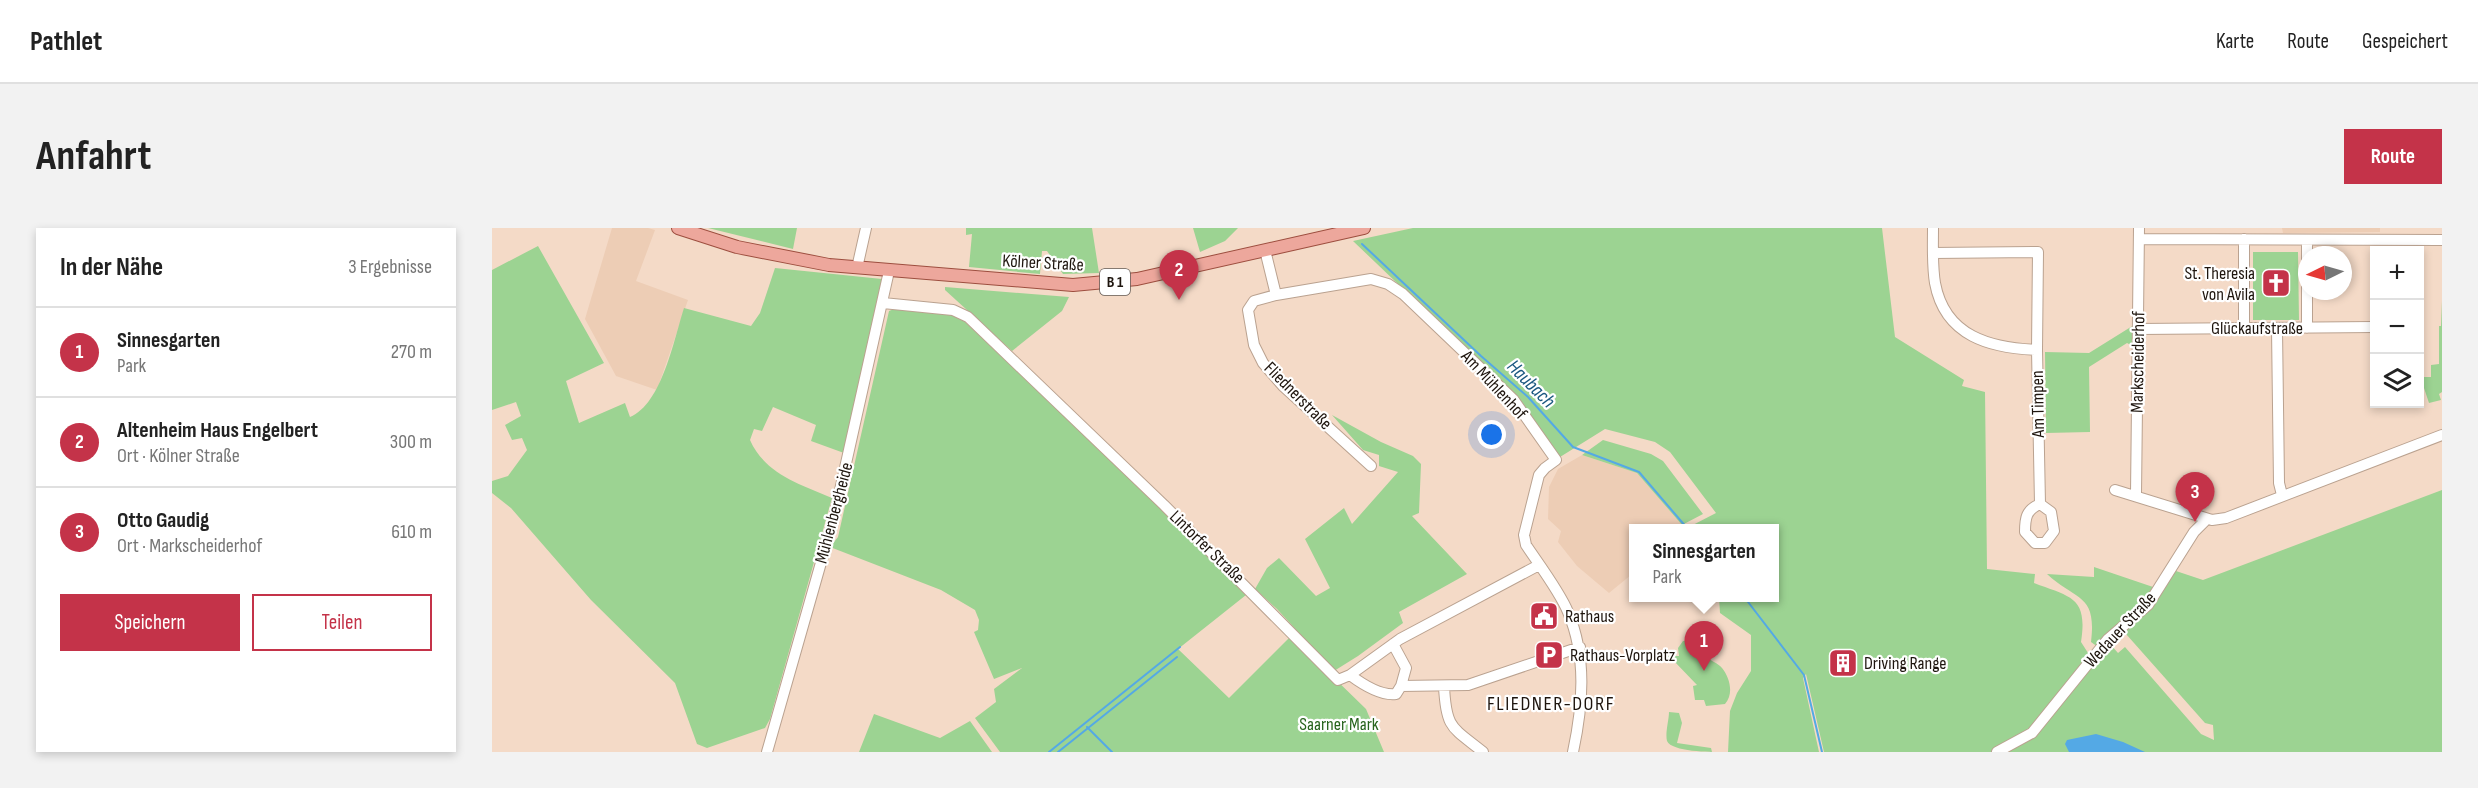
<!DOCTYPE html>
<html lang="de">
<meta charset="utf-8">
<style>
:root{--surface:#fff;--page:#f2f2f2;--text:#222;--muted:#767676;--line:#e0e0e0;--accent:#c43349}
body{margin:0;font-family:"Sofia Sans Condensed",sans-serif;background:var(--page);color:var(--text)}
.controls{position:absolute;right:18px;top:18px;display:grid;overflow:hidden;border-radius:0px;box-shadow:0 3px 9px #0003}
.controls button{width:54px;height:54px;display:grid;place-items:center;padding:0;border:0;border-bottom:2px solid var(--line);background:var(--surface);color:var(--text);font:30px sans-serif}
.compass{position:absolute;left:1806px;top:18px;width:54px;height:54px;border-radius:50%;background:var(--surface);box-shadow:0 3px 9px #0003;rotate:265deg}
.you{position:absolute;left:1000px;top:207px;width:21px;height:21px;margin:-15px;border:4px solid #fff;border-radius:50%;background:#1a73e8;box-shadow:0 0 0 9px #1a73e833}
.badge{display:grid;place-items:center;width:39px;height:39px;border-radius:50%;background:var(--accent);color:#fff;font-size:20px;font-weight:700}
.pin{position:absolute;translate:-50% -50px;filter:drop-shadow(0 2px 3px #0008)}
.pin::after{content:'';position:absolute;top:32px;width:21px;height:18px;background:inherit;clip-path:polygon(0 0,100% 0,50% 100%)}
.popup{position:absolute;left:1137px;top:296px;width:150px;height:78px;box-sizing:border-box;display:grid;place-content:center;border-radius:0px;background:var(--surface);filter:drop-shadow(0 2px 4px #0005);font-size:20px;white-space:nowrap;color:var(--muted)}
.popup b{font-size:22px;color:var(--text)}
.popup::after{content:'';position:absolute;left:50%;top:100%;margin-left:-12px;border:12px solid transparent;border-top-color:var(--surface)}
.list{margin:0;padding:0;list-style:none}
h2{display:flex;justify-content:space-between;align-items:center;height:78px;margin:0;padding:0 24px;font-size:26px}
h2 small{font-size:20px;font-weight:400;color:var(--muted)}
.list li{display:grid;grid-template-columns:39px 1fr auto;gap:18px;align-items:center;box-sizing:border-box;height:90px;padding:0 24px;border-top:2px solid var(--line)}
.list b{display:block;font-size:22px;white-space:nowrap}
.list p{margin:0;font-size:20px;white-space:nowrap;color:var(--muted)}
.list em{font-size:20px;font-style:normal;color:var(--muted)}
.actions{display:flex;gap:12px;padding:18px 24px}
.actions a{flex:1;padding:14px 0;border:2px solid var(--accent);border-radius:0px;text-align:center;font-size:21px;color:var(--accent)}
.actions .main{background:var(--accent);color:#fff}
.icon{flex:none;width:33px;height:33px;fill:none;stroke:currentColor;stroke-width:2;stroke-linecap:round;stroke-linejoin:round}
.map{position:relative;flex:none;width:1950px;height:524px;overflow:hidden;border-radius:0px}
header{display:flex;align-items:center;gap:36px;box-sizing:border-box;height:84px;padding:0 30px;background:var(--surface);border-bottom:2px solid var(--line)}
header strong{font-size:28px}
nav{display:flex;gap:33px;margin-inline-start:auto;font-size:21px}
.intro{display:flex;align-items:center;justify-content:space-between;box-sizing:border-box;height:144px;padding:0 36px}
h1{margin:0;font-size:42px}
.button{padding:15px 27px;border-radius:0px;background:var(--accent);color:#fff;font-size:21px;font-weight:700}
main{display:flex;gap:36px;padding:0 36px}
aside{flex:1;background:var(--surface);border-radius:0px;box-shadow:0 3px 9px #0003}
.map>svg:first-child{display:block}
.built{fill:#edcdb5}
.green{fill:#9cd392}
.water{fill:#54a9e5}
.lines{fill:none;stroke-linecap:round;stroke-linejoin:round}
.stream{stroke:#54a9e5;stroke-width:2}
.minor-casing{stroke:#baa290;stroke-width:12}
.major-casing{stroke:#9d4e3f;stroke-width:14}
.minor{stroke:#fff;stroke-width:10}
.major{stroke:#eda79c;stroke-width:12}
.labels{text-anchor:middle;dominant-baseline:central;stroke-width:4.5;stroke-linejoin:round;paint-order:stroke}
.shield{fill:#fff;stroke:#625b56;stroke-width:1.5}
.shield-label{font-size:16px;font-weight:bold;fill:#1e150e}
.street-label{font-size:18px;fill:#1e150e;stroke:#fff}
.poi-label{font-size:18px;fill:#1e150e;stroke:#fff;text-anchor:start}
.park-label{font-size:18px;fill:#28641d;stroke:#fff}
.water-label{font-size:20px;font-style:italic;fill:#1b5881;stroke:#fff}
.neighbourhood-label{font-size:20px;letter-spacing:1.5px;fill:#1e150e;stroke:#fff}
</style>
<header>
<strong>Pathlet</strong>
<nav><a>Karte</a><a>Route</a><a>Gespeichert</a></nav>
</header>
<div class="intro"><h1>Anfahrt</h1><a class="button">Route</a></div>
<main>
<aside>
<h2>In der Nähe<small>3 Ergebnisse</small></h2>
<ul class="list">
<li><span class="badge">1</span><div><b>Sinnesgarten</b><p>Park</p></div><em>270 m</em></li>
<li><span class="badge">2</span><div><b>Altenheim Haus Engelbert</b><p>Ort · Kölner Straße</p></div><em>300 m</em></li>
<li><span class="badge">3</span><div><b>Otto Gaudig</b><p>Ort · Markscheiderhof</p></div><em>610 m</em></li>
</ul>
<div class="actions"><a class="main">Speichern</a><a>Teilen</a></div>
</aside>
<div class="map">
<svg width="1950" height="524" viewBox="0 0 1950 524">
<rect width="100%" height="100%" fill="#f4dac7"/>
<path class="built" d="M120 0H156L163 2 144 53 196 72 165 162 124 148 93 91Z
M1790 0H1888V4L1791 5Z
M1090 227 1145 245 1190 297 1187 300H1142L1141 348 1139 347 1117 365 1085 338 1066 314 1069 303 1056 291 1057 259 1066 241Z"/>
<path class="green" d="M216 0H305L301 21Z
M474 0H600L607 45 571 46 555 23H550L548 46 477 39 480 6 474 7Z
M701 0H746L733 13 708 24Z
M921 0H1390L1403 109 1472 152 1470 158 1493 164 1495 341 1543 346 1542 355C1579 369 1596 369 1589 414L1598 428 1618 416 1626 425 1633 419 1709 506 1722 512 1721 497 1713 495 1634 406V401L1681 342 1711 352 1950 262V524H1332L1314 446 1311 450 1327 524H1236L1238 483 1245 465 1259 443V407L1228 385 1227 370H1282V300H1195L1224 285 1178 224 1163 214 1113 201 1068 229 1018 163 861 13Z
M46 18 112 135 74 153 87 195 133 175 138 189C170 176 182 111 192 80L259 98 268 85 283 40 390 51 352 225 319 213 324 197 281 179 270 203 262 201 258 212C273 246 308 256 340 270L278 491 273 500 215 520 205 516 183 455 99 372 19 280 0 265V253L16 248 35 222 30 210 20 212 13 197 29 188 24 174 0 182V42Z
M1761 24H1806L1807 92H1761Z
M453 59 577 69 570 83 520 123 453 62Z
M1950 73V164L1947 166 1949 172 1937 175 1932 160 1928 161V149H1939V137L1947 136V98H1949Z
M402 81 459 86 468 89 753 360 754 367 686 421 737 470 799 408 874 481 892 524H508L483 490 504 474 502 461 530 440 502 451 482 404 486 402 487 392 483 382 449 362 338 319 346 309 397 83Z
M1642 97 1641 118 1635 115 1597 139 1598 204 1554 205 1553 124 1597 125Z
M840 187 889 214 921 228 929 236 927 285 920 288 975 346 907 384 911 395 866 428 842 443 785 381 763 361 775 340 787 330 824 368 838 360 813 311 852 280 860 296 906 244 887 238V227L871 222Z
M1111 212 1159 226 1171 233 1211 286 1190 297 1145 245 1090 227Z
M1602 339 1664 360 1656 373 1606 419 1599 414C1605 365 1584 373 1555 346L1602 349Z
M1191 413C1204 412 1206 421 1214 428 1218 433 1226 435 1230 440 1238 450 1242 466 1233 476L1214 478 1212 472H1203L1201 458 1205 457 1181 432 1176 430V428H1187L1186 420Z
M1177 484 1187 485 1190 495 1185 515 1219 520 1220 524H1232C1218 524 1180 524 1175 513 1173 505 1177 492 1177 484Z
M382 486 448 510 478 493 500 524H367Z"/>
<path class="water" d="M1604 506 1631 514 1653 524H1577L1573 516 1575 512Z"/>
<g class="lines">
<path class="stream" d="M870 16 989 128 1036 169 1081 219 1147 244 1195 300
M1253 370 1312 447 1330 524
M595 499 620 524
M557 524 688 419
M566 524 685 429"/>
<g class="minor-casing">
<path id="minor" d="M1441 0C1441 18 1440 37 1443 55 1453 109 1499 120 1545 122L1548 276
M1647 11 1950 12
M1815 12V100
M773 22 784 67 879 51 896 56 911 66 1021 171 1064 232 1053 240 1047 247 1032 307 1034 317C1046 335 1068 364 1076 384 1095 429 1091 477 1081 524
M1441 25 1546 24 1545 122
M365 40 374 0
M784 67 762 73 756 82 762 117 771 135 791 158 879 238
M391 75 461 82 476 89 672 277 846 452 858 447 908 411 1047 337
M1752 100V11
M1647 101 1882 99
M1785 101 1787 255 1790 267
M1623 262 1720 292 1734 290 1950 207
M1644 267 1647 0
M1548 276 1559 284 1562 303 1553 315H1543L1533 304C1533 290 1534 282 1548 276Z
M901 416 914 440 909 458
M858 447C870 456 888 468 904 466L909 458 976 457 1088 419
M952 458C954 501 960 499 991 524
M275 524 342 289 397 43
M1505 524 1540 505 1616 411 1656 377 1702 304 1714 292"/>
</g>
<g class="major-casing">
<path id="major" d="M186 0 245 19 337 37 581 57 645 51 872 0"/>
</g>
<use href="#minor" class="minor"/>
<use href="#major" class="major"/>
</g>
<defs>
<g id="church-square" transform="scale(1.5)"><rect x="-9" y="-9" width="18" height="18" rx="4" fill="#c43349" stroke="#fff"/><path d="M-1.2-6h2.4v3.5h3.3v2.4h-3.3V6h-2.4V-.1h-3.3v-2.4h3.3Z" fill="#fff"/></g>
<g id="civic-square" transform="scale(1.5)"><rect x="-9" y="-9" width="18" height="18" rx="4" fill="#c43349" stroke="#fff"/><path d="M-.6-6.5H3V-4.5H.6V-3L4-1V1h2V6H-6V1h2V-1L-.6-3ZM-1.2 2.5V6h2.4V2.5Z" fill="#fff"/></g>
<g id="parking-square" transform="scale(1.5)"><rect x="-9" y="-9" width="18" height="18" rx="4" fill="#c43349" stroke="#fff"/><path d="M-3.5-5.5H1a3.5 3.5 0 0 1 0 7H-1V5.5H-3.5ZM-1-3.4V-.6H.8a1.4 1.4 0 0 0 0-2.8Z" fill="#fff"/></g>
<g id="building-square" transform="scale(1.5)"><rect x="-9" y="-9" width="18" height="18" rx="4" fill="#c43349" stroke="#fff"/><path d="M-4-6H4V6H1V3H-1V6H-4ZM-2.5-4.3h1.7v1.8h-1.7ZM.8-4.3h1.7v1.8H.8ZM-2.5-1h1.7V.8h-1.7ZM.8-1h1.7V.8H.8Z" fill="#fff"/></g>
</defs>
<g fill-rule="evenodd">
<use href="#church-square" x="1784" y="55"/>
<use href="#civic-square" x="1052" y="388"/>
<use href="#parking-square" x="1057" y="427"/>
<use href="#building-square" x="1351" y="435"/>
</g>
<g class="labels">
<rect class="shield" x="608" y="41" width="30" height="26" rx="4.5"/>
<g class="shield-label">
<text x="623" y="54">B 1</text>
</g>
<g class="street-label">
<text transform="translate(551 35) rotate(3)">Kölner Straße</text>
<text x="1765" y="100">Glückaufstraße</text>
<text transform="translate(1646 134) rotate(-89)">Markscheiderhof</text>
<text transform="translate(1002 157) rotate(47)">Am Mühlenhof</text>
<text transform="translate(806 168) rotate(45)">Fliednerstraße</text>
<text transform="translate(1546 176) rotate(-91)">Am Timpen</text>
<text transform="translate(342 285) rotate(-75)">Mühlenbergheide</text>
<text transform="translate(715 319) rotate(44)">Lintorfer Straße</text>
<text transform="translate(1628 402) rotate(-47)">Wedauer Straße</text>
</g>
<g class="poi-label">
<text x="1763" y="45" text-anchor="end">St. Theresia<tspan x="1763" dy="21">von Avila</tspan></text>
<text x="1073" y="388">Rathaus</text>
<text x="1078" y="427">Rathaus-Vorplatz</text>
<text x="1372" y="435">Driving Range</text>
</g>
<g class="park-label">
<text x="847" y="496">Saarner Mark</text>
</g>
<g class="water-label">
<text transform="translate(1039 156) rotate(45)">Haubach</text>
</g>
<g class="neighbourhood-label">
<text x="1059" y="476">FLIEDNER-DORF</text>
</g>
</g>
</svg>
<div class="controls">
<button>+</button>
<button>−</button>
<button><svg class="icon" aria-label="layers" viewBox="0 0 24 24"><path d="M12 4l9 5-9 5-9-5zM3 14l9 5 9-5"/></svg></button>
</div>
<svg class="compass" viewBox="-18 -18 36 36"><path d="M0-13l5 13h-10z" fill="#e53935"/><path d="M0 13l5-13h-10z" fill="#767676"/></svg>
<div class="you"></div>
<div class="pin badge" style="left:1212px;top:443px">1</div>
<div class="popup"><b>Sinnesgarten</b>Park</div>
<div class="pin badge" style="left:687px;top:72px">2</div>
<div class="pin badge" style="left:1703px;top:294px">3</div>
</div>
</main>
